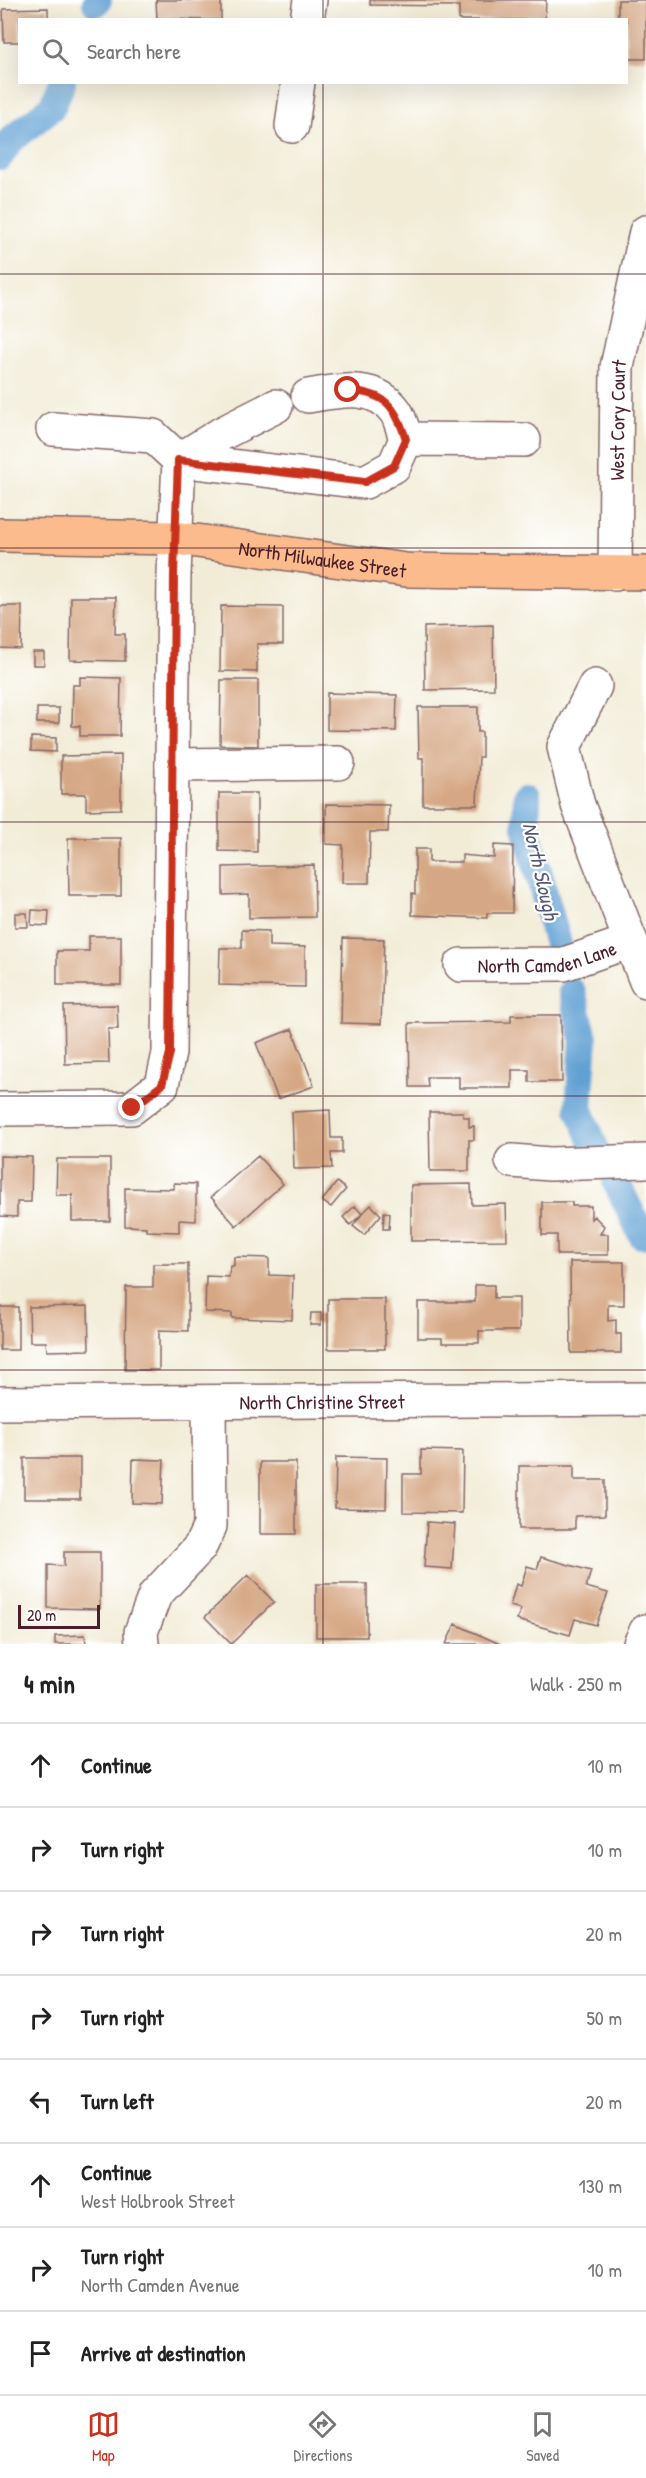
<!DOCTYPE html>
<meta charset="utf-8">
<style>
:root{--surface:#fff;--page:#f2f2f2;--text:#222;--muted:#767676;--line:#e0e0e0;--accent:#c8321e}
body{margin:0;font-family:"Patrick Hand",sans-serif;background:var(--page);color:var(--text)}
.scale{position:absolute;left:18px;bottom:15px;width:82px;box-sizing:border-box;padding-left:6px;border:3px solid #4a1f2b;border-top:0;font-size:16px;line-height:21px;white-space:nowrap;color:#4a1f2b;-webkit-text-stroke:4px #fff;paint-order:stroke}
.stop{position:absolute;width:18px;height:18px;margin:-14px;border:4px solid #c8321e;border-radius:50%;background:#fff}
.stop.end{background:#c8321e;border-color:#fff;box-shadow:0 2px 6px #0008}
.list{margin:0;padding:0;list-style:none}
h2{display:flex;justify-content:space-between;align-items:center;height:78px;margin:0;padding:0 24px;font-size:26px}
h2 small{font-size:20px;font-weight:400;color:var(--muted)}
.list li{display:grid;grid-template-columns:39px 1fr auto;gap:18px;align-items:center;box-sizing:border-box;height:84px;padding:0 24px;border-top:2px solid var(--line)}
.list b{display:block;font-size:22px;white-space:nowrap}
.list p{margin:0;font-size:20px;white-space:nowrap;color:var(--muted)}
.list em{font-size:20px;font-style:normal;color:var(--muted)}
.icon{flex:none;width:33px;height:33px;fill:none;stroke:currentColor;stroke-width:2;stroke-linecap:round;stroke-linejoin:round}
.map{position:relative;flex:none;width:646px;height:1644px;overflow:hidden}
.search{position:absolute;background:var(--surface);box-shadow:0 6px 24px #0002;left:18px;right:18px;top:18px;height:66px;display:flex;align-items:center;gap:15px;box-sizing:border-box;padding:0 21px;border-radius:0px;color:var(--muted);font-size:22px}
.sheet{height:750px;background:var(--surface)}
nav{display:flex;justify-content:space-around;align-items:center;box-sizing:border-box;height:84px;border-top:2px solid var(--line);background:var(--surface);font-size:16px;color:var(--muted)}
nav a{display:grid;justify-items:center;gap:3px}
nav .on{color:var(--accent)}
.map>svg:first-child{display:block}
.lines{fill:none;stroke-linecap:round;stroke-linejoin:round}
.canal{stroke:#60a0d3;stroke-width:28}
.building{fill:#d6a784}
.minor-casing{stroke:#856767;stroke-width:36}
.major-casing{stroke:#856767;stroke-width:36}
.minor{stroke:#fff;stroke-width:33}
.major{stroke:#fbbb8c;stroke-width:33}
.route{stroke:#c8321e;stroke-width:8}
.grid{fill:none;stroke:#4a1f2b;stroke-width:1.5;stroke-opacity:0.55}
.labels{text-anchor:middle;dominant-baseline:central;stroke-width:4.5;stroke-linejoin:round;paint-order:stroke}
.street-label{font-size:20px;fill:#4a1f2b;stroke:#fff}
.water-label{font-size:21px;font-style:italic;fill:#545977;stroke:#fff}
</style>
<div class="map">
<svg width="646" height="1644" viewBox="0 0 646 1644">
<rect width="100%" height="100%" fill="#fff"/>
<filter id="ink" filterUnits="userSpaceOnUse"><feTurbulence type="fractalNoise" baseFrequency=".0167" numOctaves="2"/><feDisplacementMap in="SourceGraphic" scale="12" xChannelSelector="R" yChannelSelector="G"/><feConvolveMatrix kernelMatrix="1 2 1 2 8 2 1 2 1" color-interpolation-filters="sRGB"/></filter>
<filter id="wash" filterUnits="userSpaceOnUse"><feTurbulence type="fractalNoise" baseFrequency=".008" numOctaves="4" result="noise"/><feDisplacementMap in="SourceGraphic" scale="24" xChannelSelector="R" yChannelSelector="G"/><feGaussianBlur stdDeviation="1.35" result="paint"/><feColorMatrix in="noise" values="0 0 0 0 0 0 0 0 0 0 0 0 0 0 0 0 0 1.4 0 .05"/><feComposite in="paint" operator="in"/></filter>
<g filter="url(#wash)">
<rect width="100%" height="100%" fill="#f2ecd7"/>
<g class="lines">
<path class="canal" d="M96 3 98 0
M0 156 10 141 52 107 62 82
M527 796 526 827 558 944
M572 992 584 1038 579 1108 594 1145
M616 1182 642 1235"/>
</g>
<g id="blocks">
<path class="building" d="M156 0H221V20L157 19Z
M370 0H546L545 20H459V6L370 5Z
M618 0H646V59H626V20H618Z
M48 8V20H20V42H4L3 9Z
M71 597H116L115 634H125V661L70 660Z
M0 606H22L21 649 0 648Z
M221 606 283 607V644H257V672L220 671Z
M493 625 494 689 425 690 424 627Z
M33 652H44V665H33Z
M80 677 121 678 120 736H80V726H72L73 685H80Z
M221 680H258V746L220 745Z
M327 693 397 695 396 731 327 730Z
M418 707H478V732H482V757H479L477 805H423V758H419Z
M37 708H59V723H37Z
M31 737 56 738V752L31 751Z
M121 755V809L86 810V794H61V756Z
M219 793H257V852L219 851Z
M326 804 389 805 388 832H370L369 883H342L343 845 326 844Z
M68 838H121V896H69Z
M494 845 513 846 512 913H487V918L412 915V893L415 894V849H429V862H462V855L494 858Z
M314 865 315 917 249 918V894L223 895V867Z
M32 910 49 911 48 926 31 925Z
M15 913H27L28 927H15Z
M242 930 269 931V946L305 947V987L219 985 220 948H242Z
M89 936H121V985H57V951H89Z
M343 938 384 939 381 1024 341 1023Z
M117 1005 118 1029H108L109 1063 65 1064 64 1006Z
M511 1015H561L562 1082H529V1070H512V1088H459V1077H427L428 1087H410L409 1023 511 1022Z
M292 1029 314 1086 278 1099 256 1043Z
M330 1110 331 1138H342V1153H331L332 1168 294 1169 292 1112Z
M429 1112H463V1117H469V1127L474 1126V1140H469V1171H430Z
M0 1156 32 1157 31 1202H17V1217L0 1216Z
M258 1156 283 1184 236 1226 211 1197Z
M57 1159H110V1221H72V1195H56Z
M337 1182 346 1189 331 1207 322 1201Z
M174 1183 196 1184V1221L179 1220V1232L146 1231V1227L125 1226V1188L174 1189Z
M471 1184 472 1205 506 1204 507 1240 411 1241V1185Z
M542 1202H572V1206H591V1219L594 1216 604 1226 600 1234H608V1255H557V1235H542Z
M371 1205 381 1215 364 1235 353 1226 362 1214 350 1225 343 1217 355 1206 362 1214Z
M384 1212 390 1213 389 1229H383Z
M234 1257 269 1258V1275L293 1276 292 1320 232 1318V1313L205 1312 206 1276 229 1277 230 1266H234Z
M570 1262H624V1305H608V1321L616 1320V1334H621V1353H571Z
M153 1264H188V1331L159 1330V1370H125L126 1287H153Z
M475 1285H494V1298H519V1331H479V1343H442V1338H418V1302H475Z
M328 1299H385V1349H328Z
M88 1306 89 1350 47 1351 46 1342H30L29 1307Z
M0 1307H18V1350H0Z
M311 1313H321V1325H310Z
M421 1450 463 1451 462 1513 403 1512V1474H421Z
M336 1457 387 1458 386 1509 335 1508Z
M24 1458H80V1499H24Z
M133 1459 164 1460 162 1504 132 1503Z
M260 1462H296V1534H260Z
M519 1466H574V1480H605V1515L575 1516V1529H519Z
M427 1522 455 1524 452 1569 424 1567Z
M64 1552H100V1609L48 1608V1565L64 1566Z
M541 1557 591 1571 586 1587 608 1593 596 1625 575 1619 570 1635 517 1620 521 1609 510 1606 516 1584 521 1586 527 1566 537 1569Z
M248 1575 274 1602 231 1644 205 1617Z
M316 1584H367V1637H316Z
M455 1624 500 1644H446Z
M85 1635 86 1644H55V1636Z"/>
</g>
</g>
<g filter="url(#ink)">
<use href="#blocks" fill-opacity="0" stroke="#856767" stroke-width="1.5"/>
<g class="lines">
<g class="minor-casing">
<g id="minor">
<path d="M307 20 310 0"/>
<path d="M292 126 298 82"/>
<path d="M308 396C339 391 375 382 396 412 401 420 403 431 406 439"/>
<path d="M53 429 153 436 179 460 221 434 276 406"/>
<path id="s1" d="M615 574 617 367 646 232"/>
<path d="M595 686 564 747 578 805 646 981"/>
<path d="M172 765 338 763"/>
<path id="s2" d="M461 965 564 964 631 941"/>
<path d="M0 1109 132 1108 162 1085 169 1053 174 574 179 460 365 482 394 466 406 439 524 440"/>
<path d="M512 1161 550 1164 646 1161"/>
<path id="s3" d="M0 1403 646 1399"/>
<path d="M142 1644 141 1632 155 1595 200 1547 210 1526 209 1402"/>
<path d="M640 1644 646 1631"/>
</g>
</g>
<g class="major-casing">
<g id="major">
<path id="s4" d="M0 535 175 538 406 570 646 573"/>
</g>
</g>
<use href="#minor" class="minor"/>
<use href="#major" class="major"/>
</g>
</g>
<g class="lines" filter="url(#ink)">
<path class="route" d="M132 1108 162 1085 170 1053 174 574 178 460 365 482 394 466 406 439C394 404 386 394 348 390"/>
</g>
<path class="grid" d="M323 0V20M323 82V1644M0 274H646M0 548H646M0 822H646M0 1096H646M0 1370H646"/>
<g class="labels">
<g class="street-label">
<text stroke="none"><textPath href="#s1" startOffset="154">West Cory Court</textPath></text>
<text stroke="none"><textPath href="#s4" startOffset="324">North Milwaukee Street</textPath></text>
<text stroke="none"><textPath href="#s2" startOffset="87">North Camden Lane</textPath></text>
<text stroke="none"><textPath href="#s3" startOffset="322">North Christine Street</textPath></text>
</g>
<g class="water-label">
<text transform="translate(541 871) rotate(77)">North Slough</text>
</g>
</g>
</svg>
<div class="scale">20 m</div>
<div class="stop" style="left:348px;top:390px"></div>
<div class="stop end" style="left:132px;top:1108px"></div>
<div class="search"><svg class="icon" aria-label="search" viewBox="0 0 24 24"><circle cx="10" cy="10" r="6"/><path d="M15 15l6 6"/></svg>Search here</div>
</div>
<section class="sheet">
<h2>4 min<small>Walk · 250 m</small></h2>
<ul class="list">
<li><svg class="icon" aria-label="ahead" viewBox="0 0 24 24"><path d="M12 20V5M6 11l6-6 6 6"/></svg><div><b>Continue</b></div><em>10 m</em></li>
<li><svg class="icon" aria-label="right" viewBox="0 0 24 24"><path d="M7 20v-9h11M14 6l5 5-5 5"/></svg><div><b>Turn right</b></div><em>10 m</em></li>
<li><svg class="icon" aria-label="right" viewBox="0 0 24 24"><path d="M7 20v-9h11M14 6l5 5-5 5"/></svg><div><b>Turn right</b></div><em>20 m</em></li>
<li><svg class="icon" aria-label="right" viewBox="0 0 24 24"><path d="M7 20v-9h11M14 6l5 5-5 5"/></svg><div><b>Turn right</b></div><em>50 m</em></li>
<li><svg class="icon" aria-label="left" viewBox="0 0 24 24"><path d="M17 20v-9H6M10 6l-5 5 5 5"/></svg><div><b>Turn left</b></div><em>20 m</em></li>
<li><svg class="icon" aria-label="ahead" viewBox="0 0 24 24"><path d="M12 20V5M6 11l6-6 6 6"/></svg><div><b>Continue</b><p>West Holbrook Street</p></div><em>130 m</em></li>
<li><svg class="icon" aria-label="right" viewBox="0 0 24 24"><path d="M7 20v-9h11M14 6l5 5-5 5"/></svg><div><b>Turn right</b><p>North Camden Avenue</p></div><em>10 m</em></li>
<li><svg class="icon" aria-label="arrive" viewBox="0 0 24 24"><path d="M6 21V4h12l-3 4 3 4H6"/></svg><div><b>Arrive at destination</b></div></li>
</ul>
</section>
<nav>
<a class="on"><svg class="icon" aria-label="map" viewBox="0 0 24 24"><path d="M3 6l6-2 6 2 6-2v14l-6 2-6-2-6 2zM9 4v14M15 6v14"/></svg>Map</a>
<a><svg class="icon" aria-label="directions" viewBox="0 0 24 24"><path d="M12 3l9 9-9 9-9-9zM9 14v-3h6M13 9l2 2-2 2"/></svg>Directions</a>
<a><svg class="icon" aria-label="saved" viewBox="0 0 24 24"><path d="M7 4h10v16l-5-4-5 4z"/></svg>Saved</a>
</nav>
